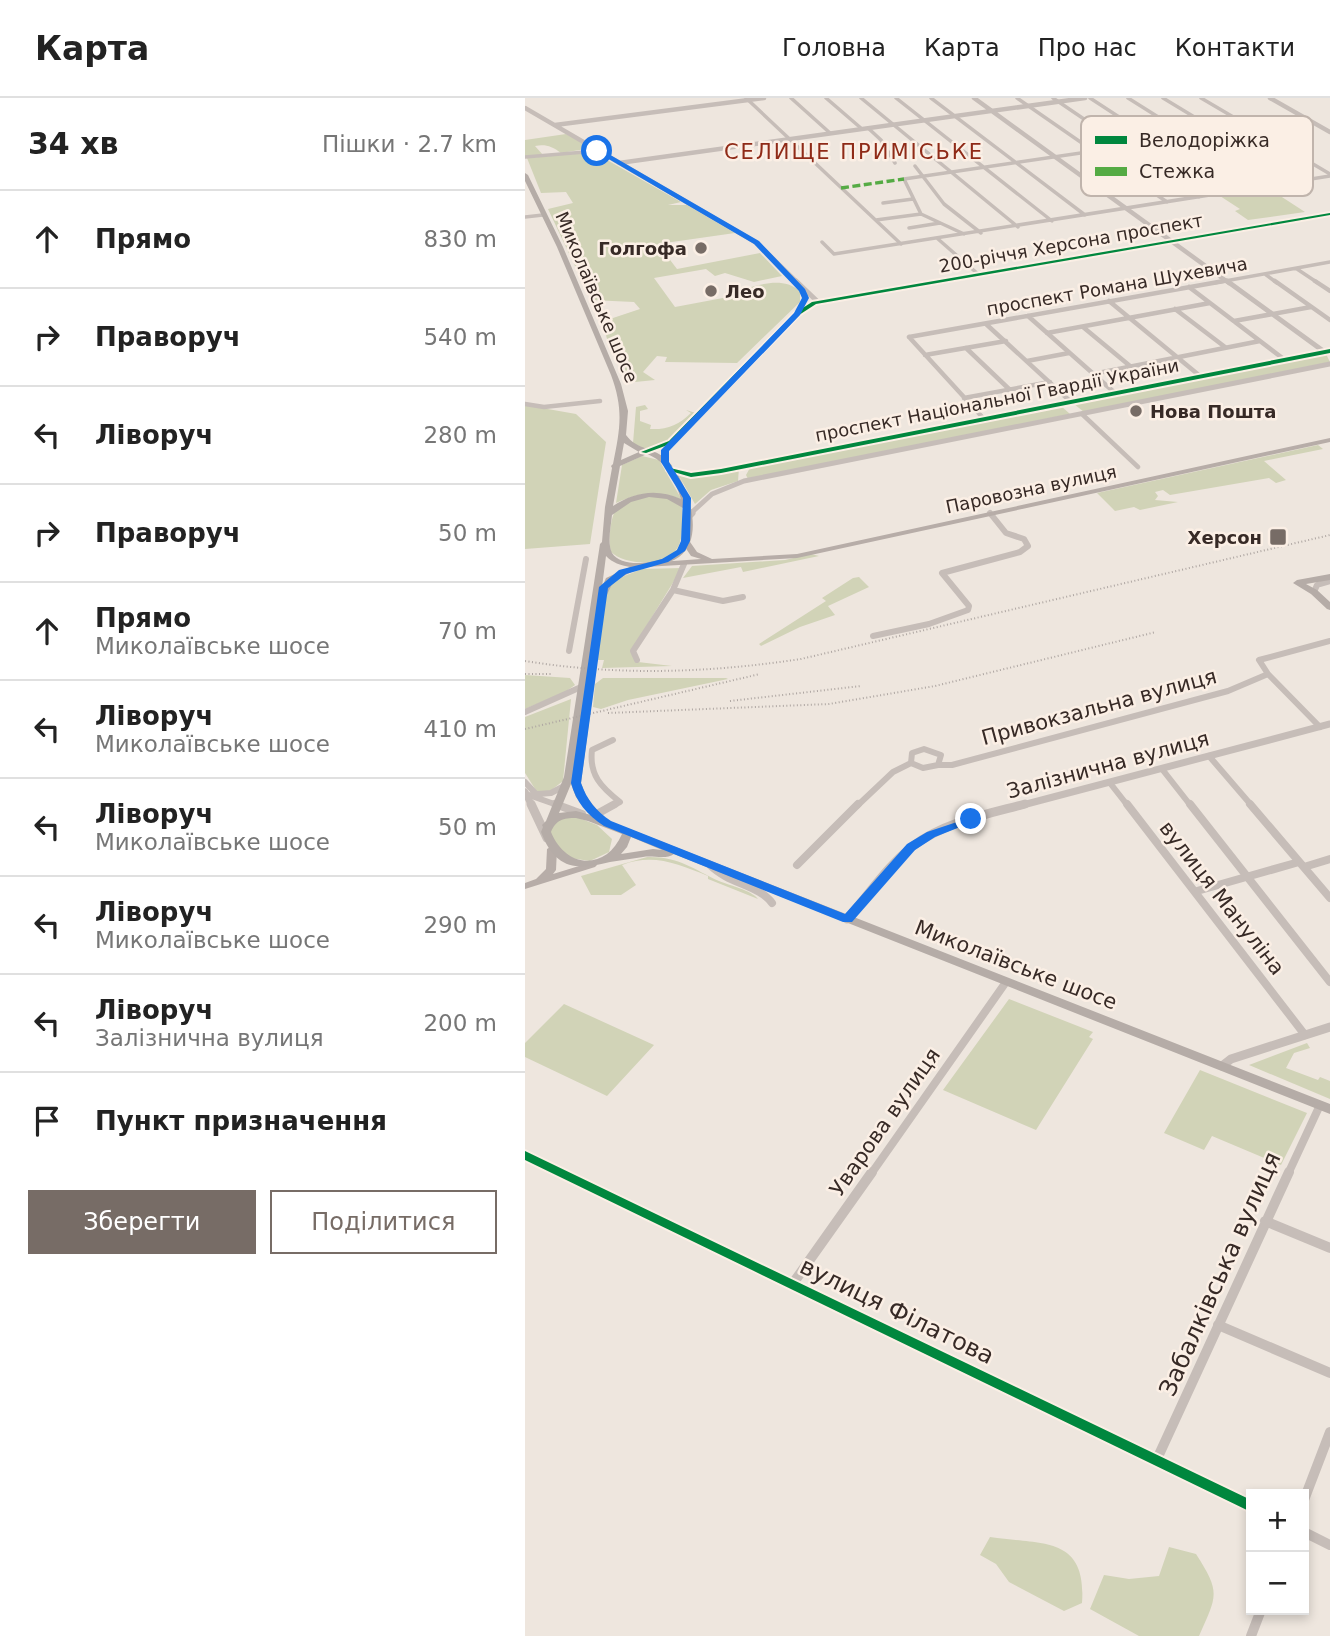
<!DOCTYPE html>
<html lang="uk">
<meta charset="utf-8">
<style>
:root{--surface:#fff;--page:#f2f2f2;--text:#222;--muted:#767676;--line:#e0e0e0;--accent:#776c66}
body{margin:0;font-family:"DejaVu Sans",sans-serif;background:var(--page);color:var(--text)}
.controls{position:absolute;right:21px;bottom:21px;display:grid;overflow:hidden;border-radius:0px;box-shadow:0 4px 10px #0003}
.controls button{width:63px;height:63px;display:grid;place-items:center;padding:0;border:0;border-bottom:2px solid var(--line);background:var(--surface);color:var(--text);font:35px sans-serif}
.stop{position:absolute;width:21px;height:21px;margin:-16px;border:5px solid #1a73e8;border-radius:50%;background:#fff}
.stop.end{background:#1a73e8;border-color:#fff;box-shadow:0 2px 7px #0008}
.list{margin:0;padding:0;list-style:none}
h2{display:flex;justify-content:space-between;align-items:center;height:91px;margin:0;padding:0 28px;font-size:30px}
h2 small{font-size:23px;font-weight:400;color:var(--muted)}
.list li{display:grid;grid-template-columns:46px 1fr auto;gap:21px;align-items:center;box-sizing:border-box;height:98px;padding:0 28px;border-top:2px solid var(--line)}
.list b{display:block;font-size:26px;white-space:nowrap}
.list p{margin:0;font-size:23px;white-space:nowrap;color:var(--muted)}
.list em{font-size:23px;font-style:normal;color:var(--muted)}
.actions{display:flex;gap:14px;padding:21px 28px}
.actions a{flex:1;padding:16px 0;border:2px solid var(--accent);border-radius:0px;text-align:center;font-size:24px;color:var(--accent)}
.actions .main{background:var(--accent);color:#fff}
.icon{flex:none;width:38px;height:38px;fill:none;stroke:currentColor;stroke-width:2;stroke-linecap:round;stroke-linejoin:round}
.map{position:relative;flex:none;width:805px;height:1538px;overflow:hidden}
header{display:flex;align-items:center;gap:42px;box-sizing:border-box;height:98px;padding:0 35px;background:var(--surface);border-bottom:2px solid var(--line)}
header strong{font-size:33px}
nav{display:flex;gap:38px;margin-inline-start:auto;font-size:24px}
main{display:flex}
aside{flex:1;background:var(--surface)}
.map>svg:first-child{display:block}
.green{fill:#d1d3b7}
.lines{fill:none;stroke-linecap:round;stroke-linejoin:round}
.minor-far4{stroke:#c6bdb8;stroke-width:3.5}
.minor-far3{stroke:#c6bdb8;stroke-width:4.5}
.minor-far2{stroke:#c6bdb8;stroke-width:6}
.minor-far1{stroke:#c6bdb8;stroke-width:8}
.minor{stroke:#c6bdb8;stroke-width:10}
.tertiary-far4{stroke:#c6bdb8;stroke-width:4.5}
.tertiary-far3{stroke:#c6bdb8;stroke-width:5}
.tertiary-far2{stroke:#c6bdb8;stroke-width:7}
.tertiary-far1{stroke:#c6bdb8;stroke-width:9}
.tertiary{stroke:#c6bdb8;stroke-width:10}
.secondary{fill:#b7ada8;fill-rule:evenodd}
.primary{fill:#b5aca7;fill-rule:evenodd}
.rail{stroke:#aea6a2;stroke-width:2;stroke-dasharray:1 2.5;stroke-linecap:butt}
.quiet{stroke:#55ab44;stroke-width:3.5;stroke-dasharray:8 3.5;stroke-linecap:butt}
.cycleway-casing{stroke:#fbefe5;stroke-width:4}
.cycleway{fill:#00873e;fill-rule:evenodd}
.route{fill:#1a73e8}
.poi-dot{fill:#776c66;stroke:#fbefe5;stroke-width:2.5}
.labels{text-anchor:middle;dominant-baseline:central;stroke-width:5;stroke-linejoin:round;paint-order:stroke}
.far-street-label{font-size:18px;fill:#372a26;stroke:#fbefe5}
.far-poi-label{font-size:18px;font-weight:bold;fill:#372a26;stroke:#fbefe5;text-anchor:end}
.far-quarter-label{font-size:21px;letter-spacing:2px;fill:#8f2a17;stroke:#fbefe5}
.street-label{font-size:21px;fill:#372a26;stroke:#fbefe5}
.near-street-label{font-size:24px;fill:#372a26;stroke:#fbefe5}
.key{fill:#fbefe5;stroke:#c0b4ac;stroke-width:2}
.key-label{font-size:19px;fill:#372a26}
</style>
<header>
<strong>Карта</strong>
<nav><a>Головна</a><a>Карта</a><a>Про нас</a><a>Контакти</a></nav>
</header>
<main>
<aside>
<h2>34 хв<small>Пішки · 2.7 km</small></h2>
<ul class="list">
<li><svg class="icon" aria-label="ahead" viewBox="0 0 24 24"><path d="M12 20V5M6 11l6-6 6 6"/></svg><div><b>Прямо</b></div><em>830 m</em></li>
<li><svg class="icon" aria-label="right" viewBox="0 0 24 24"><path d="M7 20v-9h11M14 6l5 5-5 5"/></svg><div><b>Праворуч</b></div><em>540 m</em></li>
<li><svg class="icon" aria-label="left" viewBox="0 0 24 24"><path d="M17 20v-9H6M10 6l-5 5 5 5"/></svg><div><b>Ліворуч</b></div><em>280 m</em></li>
<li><svg class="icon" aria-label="right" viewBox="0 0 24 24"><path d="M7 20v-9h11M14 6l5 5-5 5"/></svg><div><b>Праворуч</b></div><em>50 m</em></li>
<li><svg class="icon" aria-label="ahead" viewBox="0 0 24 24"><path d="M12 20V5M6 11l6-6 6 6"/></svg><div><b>Прямо</b><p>Миколаївське шосе</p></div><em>70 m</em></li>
<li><svg class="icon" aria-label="left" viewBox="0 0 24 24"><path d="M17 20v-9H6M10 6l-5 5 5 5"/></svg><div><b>Ліворуч</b><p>Миколаївське шосе</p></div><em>410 m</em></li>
<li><svg class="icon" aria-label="left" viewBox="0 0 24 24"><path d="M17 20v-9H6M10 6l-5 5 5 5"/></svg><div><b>Ліворуч</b><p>Миколаївське шосе</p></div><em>50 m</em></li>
<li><svg class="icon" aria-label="left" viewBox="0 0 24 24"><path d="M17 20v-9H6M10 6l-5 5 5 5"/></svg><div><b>Ліворуч</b><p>Миколаївське шосе</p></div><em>290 m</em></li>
<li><svg class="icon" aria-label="left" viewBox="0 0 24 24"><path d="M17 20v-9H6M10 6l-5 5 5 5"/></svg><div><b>Ліворуч</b><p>Залізнична вулиця</p></div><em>200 m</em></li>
<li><svg class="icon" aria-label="arrive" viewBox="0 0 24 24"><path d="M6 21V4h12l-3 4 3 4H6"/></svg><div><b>Пункт призначення</b></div></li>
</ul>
<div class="actions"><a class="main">Зберегти</a><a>Поділитися</a></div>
</aside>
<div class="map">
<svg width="805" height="1538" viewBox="0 0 805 1538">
<rect width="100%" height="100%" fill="#eee6de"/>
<path class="green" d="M41 36 67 50 36 55C27 48 20 46 10 48L18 57 0 58V42Z
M68 54 156 104 143 107H162L210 135 133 146 152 171 235 155 257 178 229 184 200 175 190 178 181 171 129 180 150 209 214 197 210 193C233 188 256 177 275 193V204L212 265 140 264 142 259 132 258 118 274 130 282 110 284 100 280V264L94 257 98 252 84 247 78 228 82 222 115 211 109 204 66 202 23 111 48 105 41 94 16 95 2 60Z
M743 90 780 114 723 122 710 113 715 111 695 98Z
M794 256 802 258 805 264 559 314 549 306Z
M0 307 51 316 81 344 65 446 0 451Z
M120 307 123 311 115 313V323L126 327 125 331C141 332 154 327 166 315L161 312 171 315 145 342 121 352 108 345 111 309Z
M536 308 545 316 223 381 221 377 226 368Z
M793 347 798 351 739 363 761 382 751 385 744 380 645 397 638 392 630 394 633 398 630 402 653 404 615 412 609 409 590 413 572 395Z
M117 358 134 362 157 402C135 391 112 395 91 405L97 367Z
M214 370 213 383 186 392 170 406 154 378 170 379Z
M120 398 141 399 157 409C158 419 158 438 154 447 144 470 101 468 86 454 83 444 85 416 93 409 100 404 113 401 120 398Z
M286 456 294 458 218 474 216 469 158 480 167 468 260 462Z
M157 470 106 553 113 564 147 568 77 570 79 562H72L81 494 87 483 117 471Z
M334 479 344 489 303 508 310 517 275 529 236 548 234 546 301 503 297 500 328 480Z
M0 577 45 580 50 587 40 594 0 611Z
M78 580H201L203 581 103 602 76 611 68 609 70 586Z
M46 601 38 683 24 694H12L0 675V619Z
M49 718 72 727 87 741 84 754 65 763 38 759 26 739 25 730 34 720Z
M122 759C153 758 168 771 194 783 206 788 226 792 233 801L183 781V778C153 766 128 755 97 767L111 787 96 797H66L56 778Z
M484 901 568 934 564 939 568 941 511 1032 418 992Z
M39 906 129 947 82 998 0 959V945Z
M782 945 785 950 769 955 761 970 793 982 795 979 805 983V1001L724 967Z
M675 972 782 1015 756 1067 687 1038 679 1052 639 1035Z
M465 1439C516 1447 562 1437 557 1505L539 1513 484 1484 471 1466 455 1457Z
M644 1449 671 1456C696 1495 692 1497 674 1538H614L565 1511 579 1477 604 1481 634 1478Z"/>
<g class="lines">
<path class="minor-far4" d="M221 0 376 146
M266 0 305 35
M301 0 337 31
M336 0 493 129
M371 0 527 123
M406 0 560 117
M492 0 642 104
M528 0 674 99
M565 0 709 94
M603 0 743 88
M638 0 775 83
M676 0 805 76
M343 30 356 42 370 65
M0 59 72 53
M390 68 419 106 456 135
M358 105 388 101
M396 116 379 81 726 30
M0 119 18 117
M351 122 396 116 439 136
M384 130 415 125
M413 141 453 176
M297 144 309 156 805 78
M772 171 793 185
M740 176 752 185
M689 185 805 164"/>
<path class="minor-far3" d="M750 183 805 222
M790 183 805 193
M664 189 760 262
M584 203 675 278
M650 211 700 249
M503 218 590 295
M709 223 786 209
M461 226 546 304
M558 229 605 268
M522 235 685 205
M384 239 699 183
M384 239 459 321
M441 250 484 291
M400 257 481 243
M502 263 544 255
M568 276 735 243
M439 300 525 284
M0 306 19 309 75 303
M557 316 613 369"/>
<path class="minor-far2" d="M148 492 198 503 218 499
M789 494 792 487 805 483
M348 538 404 526 443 512 444 508 417 475 495 454 503 448 499 441 481 435 465 415
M44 553 61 461
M112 562 108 553 148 492 159 466
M0 614 56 589
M795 629 743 576 734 562 805 543
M399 651 416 657 413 667 398 670 386 665 387 655Z
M684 658 727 708
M413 667H427L703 593 743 576
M637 671 666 708
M0 684 12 697
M585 685 603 708
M1 696 35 708
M13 696 26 695 41 687
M87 708 95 704C76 689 64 677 67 652L88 642
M332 708 368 674 386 665"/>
<path class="minor-far1" d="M30 706 57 716
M602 706 780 937
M665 706 805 884
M725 706 805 800
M70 717 90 706
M185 767C204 786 234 787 247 805
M272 767 333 706
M779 769 805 761
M672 793 774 764
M346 1076 481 884
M763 1076 795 1007"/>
<path class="minor" d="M740 1123 805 1150
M269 1184 347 1074
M693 1227 805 1275
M632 1361 764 1074
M779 1434 805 1447"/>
<path class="tertiary-far4" d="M449 0 704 185
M745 0 805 34
M0 10 232 145 273 185
M30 27 239 0
M94 65 560 0
M407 185 805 116"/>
<path class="tertiary-far3" d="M271 183 293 204
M702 183 801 255
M119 354 146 344 272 216 289 205 417 183
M145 372 166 377 196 373 805 253
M165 416 187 396 219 383 805 266"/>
<path class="tertiary-far2" d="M163 419 167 415
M0 694 7 708
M494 708 805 626"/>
<path class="tertiary-far1" d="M6 706 22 740
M322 821C343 798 363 767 388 748 420 724 463 716 500 706
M697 968 706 961 805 929
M0 1057 39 1076"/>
<path class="tertiary" d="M35 1074 726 1408
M779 1402 805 1334
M726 1538 736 1512"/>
<path class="secondary" d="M805 340V344L272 460 120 469 116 467 120 465 176 461 166 458 156 443 160 441H163L172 454 187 461 272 456Z
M27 748 32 751 31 772 28 776 67 764 72 767 70 769 0 791V785L11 781 21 771 22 751Z"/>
<path class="primary" d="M0 75 3 77 38 149 96 286 103 313 101 337C113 353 129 349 142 362 162 382 182 439 154 459 142 467 130 467 117 470 108 472 97 479 88 484L80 501H75L67 555H72L73 557 56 685 61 698 79 721 805 1006V1016L149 756C141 762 128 757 118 759 107 761 96 762 85 764 51 773 30 771 16 734L18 729 17 727 21 723 39 679 75 446 77 444 80 409 87 370 86 368 88 366C95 331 99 312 86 277L32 149 0 83ZM99 345 114 354 96 362ZM122 356C141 363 150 382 156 401 132 390 109 394 88 408L95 368ZM124 399 142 401 158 410C160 423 162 441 152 452 141 465 97 472 87 455 82 445 86 428 87 417L106 404ZM81 458C88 465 95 467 105 469L81 480 77 489ZM46 686 51 699 66 717 51 713 34 715ZM51 720 63 723 97 736C81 773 41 771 26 734 31 722 38 720 51 720ZM106 739 137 752 128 751 96 756 102 749Z
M805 476V482L781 486 792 492 805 504V512L802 511 786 496 768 485 772 482Z"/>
<path class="rail" d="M0 563C93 578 183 575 276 561L805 437
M0 576H28
M205 603 336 588
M83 615 304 606 410 588 631 534
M0 631 235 576"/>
<path class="quiet" d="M316 90 379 81"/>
<g class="cycleway-casing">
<path id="cycleway" d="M805 115V117L291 206 274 217 148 345 121 355 116 354 144 343 270 215 287 204Z
M805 251V255L196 375 166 379 142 372 145 370 166 375 196 371Z
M0 1053 726 1402V1414L0 1062Z"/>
</g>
<use href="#cycleway" class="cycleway"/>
</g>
<path class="route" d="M75 51 234 143 280 191 284 200 275 217 144 353V364L166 400 165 443 160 453 143 464 101 476 83 490 56 685C62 702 71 713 86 723L320 816 382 746 402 734 450 718V723L410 739 390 752 327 824H318L79 728C62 717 51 704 46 685L74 489 94 472 137 461 152 452 156 443 158 400 136 364V352L269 215 277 200 274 193 229 146 70 53Z"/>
<g class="poi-dot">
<circle cx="176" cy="150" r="7"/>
<circle cx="186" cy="193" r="7"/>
<circle cx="611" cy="313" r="7"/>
<rect x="744" y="430" width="18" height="18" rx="3.5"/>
</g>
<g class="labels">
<g class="far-street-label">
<text transform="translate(546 145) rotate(-10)">200-річчя Херсона проспект</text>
<text transform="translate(592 188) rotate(-10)">проспект Романа Шухевича</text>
<text transform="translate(72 199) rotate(67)">Миколаївське шосе</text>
<text transform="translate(472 302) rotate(-11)">проспект Національної Гвардії України</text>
<text transform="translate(506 391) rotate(-12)">Паровозна вулиця</text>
</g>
<g class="far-poi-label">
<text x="162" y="150">Голгофа</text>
<text x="200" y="193" text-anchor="start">Лео</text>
<text x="625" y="313" text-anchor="start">Нова Пошта</text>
<text x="737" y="439">Херсон</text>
</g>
<g class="far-quarter-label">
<text x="329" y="54">СЕЛИЩЕ ПРИМІСЬКЕ</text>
</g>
<g class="street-label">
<text transform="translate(574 609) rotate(-15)">Привокзальна вулиця</text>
<text transform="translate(583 667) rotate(-15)">Залізнична вулиця</text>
<text transform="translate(697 800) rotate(52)">вулиця Мануліна</text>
<text transform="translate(491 867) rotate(21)">Миколаївське шосе</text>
<text transform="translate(360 1024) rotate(-55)">Уварова вулиця</text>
</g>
<g class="near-street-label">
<text transform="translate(695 1176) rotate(-66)">Забалківська вулиця</text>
<text transform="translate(372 1213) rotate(26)">вулиця Філатова</text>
</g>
</g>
<rect x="556" y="18" width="232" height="80" rx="10" class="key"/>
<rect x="570" y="38" width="32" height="8" fill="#00873e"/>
<rect x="570" y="69" width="32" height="9" fill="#55ab44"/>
<g class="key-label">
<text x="614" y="49">Велодоріжка</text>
<text x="614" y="80">Стежка</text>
</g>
</svg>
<div class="controls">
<button>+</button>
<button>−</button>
</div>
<div class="stop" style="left:72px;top:53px"></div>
<div class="stop end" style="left:446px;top:721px"></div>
</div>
</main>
